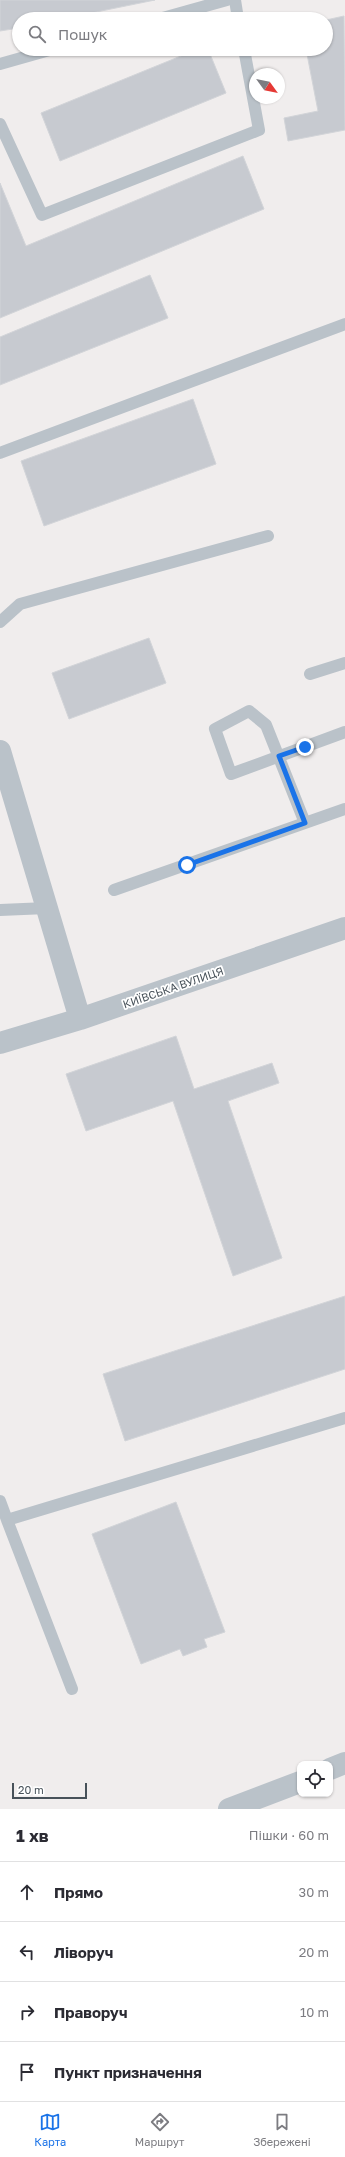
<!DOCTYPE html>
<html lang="uk">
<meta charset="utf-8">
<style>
:root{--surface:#fff;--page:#f7f7f7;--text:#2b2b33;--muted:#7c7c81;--line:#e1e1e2;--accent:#1a73e8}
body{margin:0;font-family:"Golos Text",sans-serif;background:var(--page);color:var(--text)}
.controls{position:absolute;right:12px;bottom:12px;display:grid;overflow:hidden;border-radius:8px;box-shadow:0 1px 3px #0004}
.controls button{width:36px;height:36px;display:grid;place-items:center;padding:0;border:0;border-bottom:1px solid var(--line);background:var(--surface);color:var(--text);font:20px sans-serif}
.compass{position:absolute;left:249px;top:68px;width:36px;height:36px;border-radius:50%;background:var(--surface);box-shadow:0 1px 3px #0004;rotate:123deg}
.scale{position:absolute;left:12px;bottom:10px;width:75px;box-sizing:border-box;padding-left:4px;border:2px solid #475159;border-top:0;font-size:11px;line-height:14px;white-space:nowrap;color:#475159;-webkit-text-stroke:3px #fff;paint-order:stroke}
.stop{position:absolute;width:12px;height:12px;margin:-9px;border:3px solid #1a73e8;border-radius:50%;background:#fff}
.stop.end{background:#1a73e8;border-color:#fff;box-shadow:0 1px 4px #0008}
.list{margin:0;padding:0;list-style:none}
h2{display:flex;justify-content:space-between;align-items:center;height:52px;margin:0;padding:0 16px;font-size:17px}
h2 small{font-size:13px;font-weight:400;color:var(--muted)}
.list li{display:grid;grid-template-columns:26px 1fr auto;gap:12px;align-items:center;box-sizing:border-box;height:60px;padding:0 16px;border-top:1px solid var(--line)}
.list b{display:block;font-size:15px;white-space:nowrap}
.list em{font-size:13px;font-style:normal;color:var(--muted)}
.icon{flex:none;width:22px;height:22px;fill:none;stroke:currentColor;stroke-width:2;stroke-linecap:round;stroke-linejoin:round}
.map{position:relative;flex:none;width:345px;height:1809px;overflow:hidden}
.search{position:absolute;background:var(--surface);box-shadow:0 1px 3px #0004;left:12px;right:12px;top:12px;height:44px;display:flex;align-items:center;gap:10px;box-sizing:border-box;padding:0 14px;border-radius:22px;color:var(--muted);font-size:15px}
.sheet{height:292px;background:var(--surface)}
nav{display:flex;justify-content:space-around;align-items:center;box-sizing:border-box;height:56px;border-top:1px solid var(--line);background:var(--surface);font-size:11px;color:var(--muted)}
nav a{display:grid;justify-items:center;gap:2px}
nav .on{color:var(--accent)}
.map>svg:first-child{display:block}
.building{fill:#c7cad0;stroke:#d2d4d8}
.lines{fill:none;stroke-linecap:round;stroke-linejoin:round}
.service{stroke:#bac2c9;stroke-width:12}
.minor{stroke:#bac2c9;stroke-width:22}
.route{stroke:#1a73e8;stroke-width:5}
.labels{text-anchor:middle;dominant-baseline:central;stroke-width:3.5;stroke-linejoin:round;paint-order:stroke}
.street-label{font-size:11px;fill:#475159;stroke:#fff}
</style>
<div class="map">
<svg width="345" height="1809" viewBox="0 0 345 1809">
<rect width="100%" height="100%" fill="#f0eded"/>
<path class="building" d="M0 0H155L62 19H19V28L0 31Z
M344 16 345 130 288 141 284 118 318 111 306 49H326V20Z
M198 49H208L226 93 60 161 41 113Z
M243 156 264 209 0 318V183L26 246Z
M150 275 168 318 0 385V337Z
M193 399 216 464 44 526 21 461Z
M149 638 166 683 69 719 52 673Z
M176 1036 194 1089 272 1063 279 1083 228 1101 282 1258 233 1276 173 1101 86 1131 66 1074Z
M345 1296V1369L125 1441 103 1374Z
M176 1502 225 1632 204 1639 207 1647 183 1656 180 1649 141 1664 92 1534Z"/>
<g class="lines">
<path class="service" d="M235 0 238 19
M159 19 227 0
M0 64 53 49
M0 124 42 215 259 130 244 49
M0 453 345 324
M0 622 20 604 268 536
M310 674 345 663
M305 823 266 725 249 711 215 729 231 774 345 732
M114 890 345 809
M0 910 47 908
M0 1501 7 1520 345 1418
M7 1520 72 1689"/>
<path class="minor" d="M0 751 80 1019
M0 1043 80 1019 345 928
M330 1769 345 1763
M229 1809 300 1782"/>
</g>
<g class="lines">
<path class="route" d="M187 865 305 823 279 756 305 747"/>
</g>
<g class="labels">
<g class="street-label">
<text transform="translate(173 987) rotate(-19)">КИЇВСЬКА ВУЛИЦЯ</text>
</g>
</g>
</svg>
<div class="controls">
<button><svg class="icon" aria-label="locate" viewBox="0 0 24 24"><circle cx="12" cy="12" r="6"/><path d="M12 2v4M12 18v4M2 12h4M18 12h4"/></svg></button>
</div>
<svg class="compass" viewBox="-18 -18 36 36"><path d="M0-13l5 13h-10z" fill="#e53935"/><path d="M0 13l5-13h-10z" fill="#7c7c81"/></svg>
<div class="scale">20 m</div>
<div class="stop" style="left:187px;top:865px"></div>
<div class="stop end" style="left:305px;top:747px"></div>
<div class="search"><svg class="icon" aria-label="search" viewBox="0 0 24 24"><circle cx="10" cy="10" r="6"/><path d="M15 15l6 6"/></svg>Пошук</div>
</div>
<section class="sheet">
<h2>1 хв<small>Пішки · 60 m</small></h2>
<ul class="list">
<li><svg class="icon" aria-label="ahead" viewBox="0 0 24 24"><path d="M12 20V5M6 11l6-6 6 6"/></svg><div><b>Прямо</b></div><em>30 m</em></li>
<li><svg class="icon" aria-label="left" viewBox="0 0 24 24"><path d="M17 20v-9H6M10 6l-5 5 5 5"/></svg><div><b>Ліворуч</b></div><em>20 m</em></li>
<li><svg class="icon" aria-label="right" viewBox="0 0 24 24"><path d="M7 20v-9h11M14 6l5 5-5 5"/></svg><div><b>Праворуч</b></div><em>10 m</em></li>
<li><svg class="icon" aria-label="arrive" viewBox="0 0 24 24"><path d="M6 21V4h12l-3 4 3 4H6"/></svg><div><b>Пункт призначення</b></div></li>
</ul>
</section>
<nav>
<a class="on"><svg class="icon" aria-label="map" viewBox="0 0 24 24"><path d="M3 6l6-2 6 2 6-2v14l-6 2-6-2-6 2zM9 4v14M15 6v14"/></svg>Карта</a>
<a><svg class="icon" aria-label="directions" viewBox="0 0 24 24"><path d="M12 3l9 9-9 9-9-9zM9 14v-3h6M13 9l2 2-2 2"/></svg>Маршрут</a>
<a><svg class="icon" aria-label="saved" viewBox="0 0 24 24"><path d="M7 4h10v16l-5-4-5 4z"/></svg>Збережені</a>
</nav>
